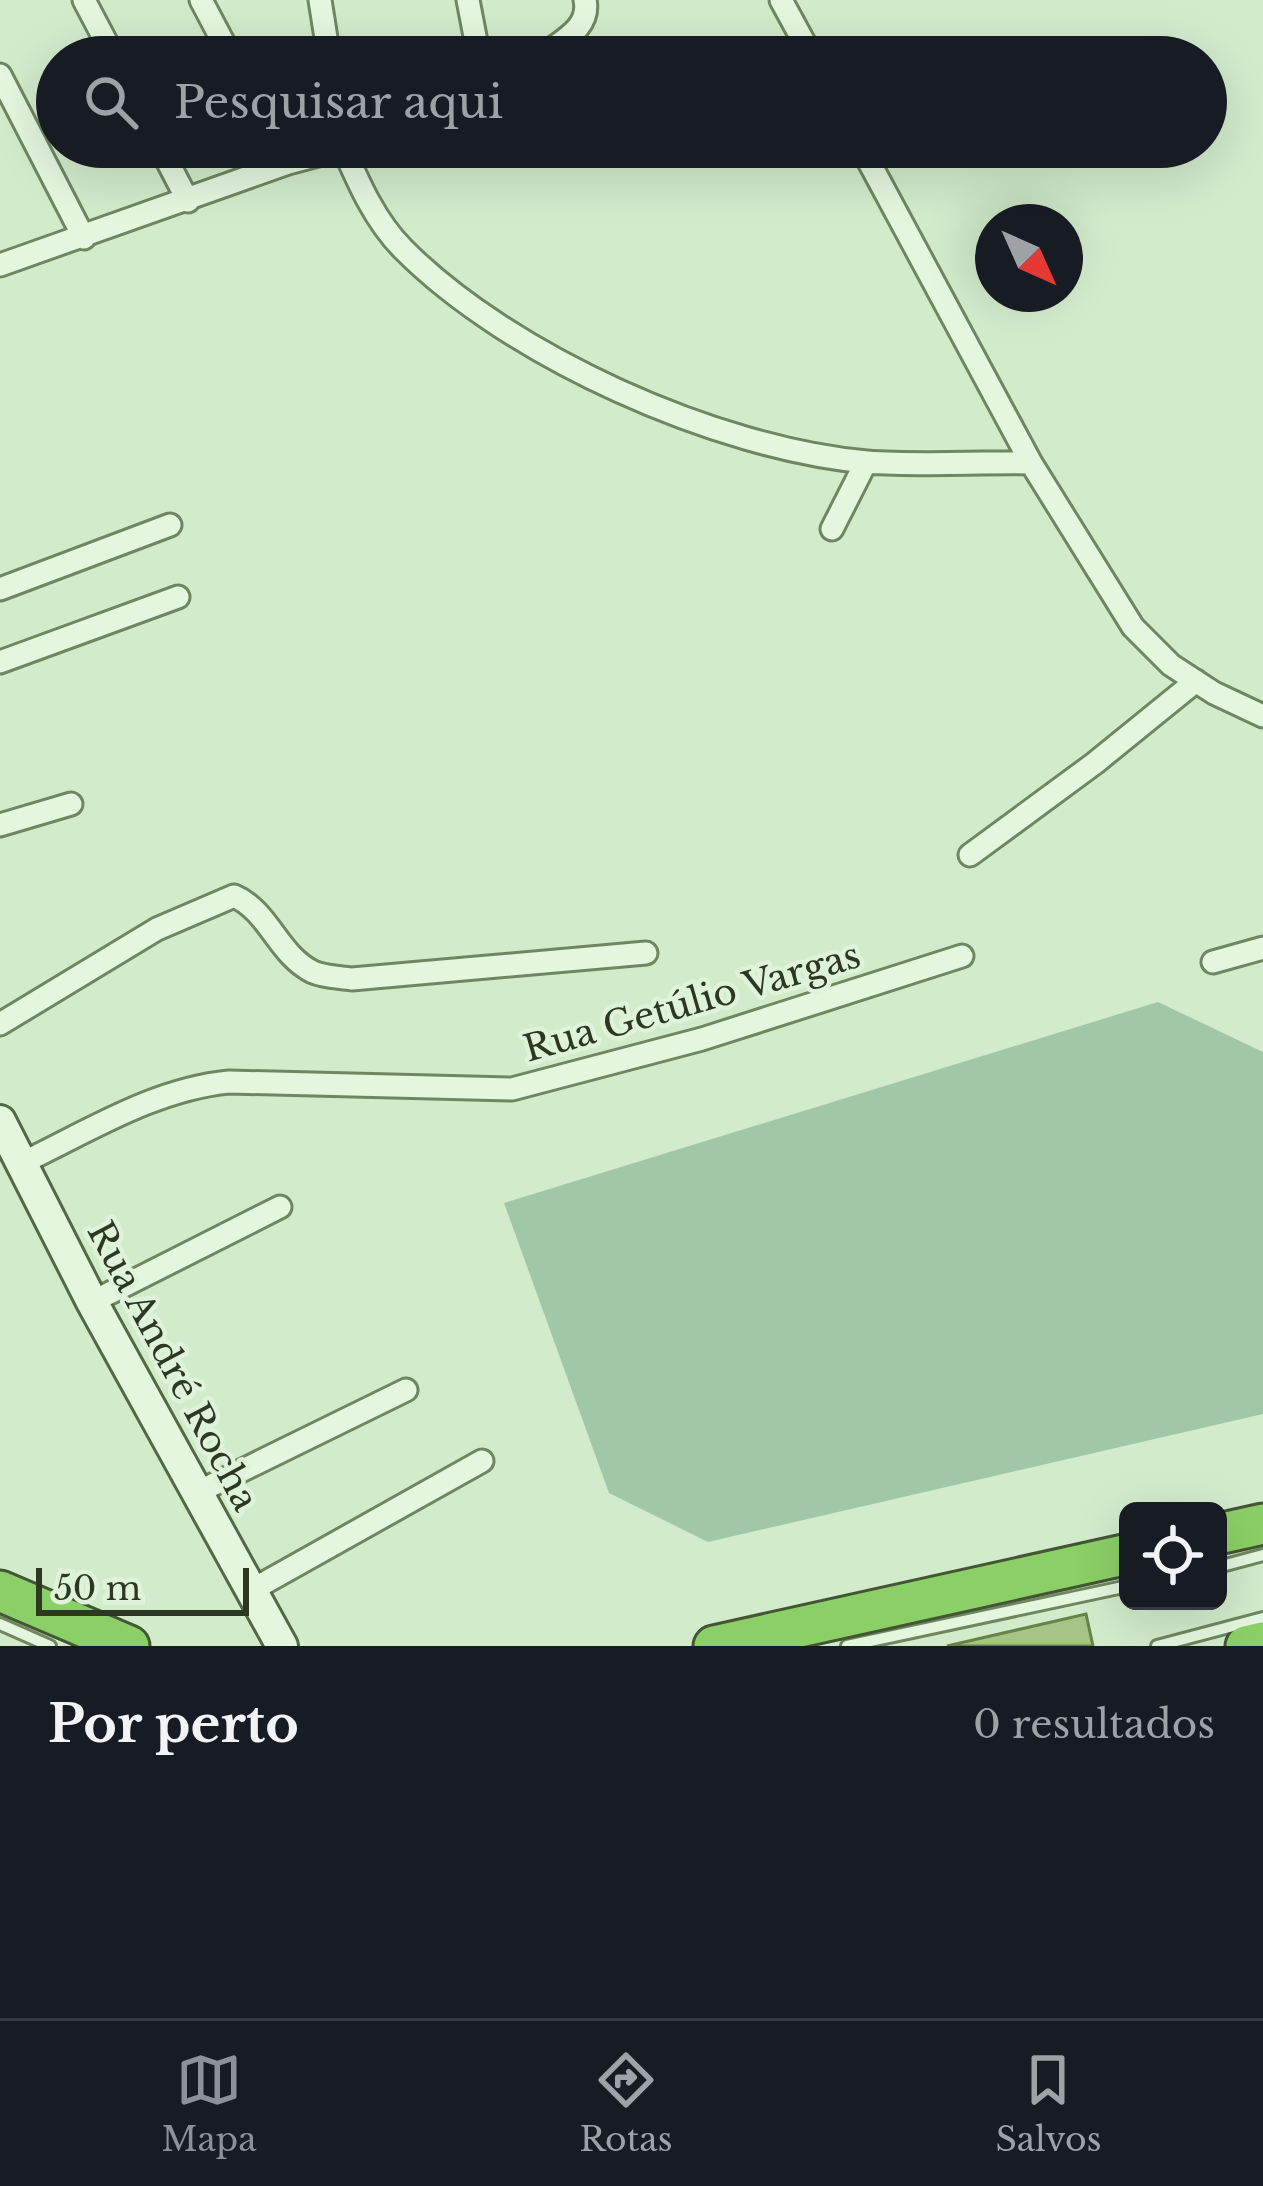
<!DOCTYPE html>
<html lang="pt">
<meta charset="utf-8">
<style>
:root{--surface:#171b24;--page:#242831;--text:#f1f3f6;--muted:#9ea1a6;--line:#363941;--accent:#8c9099}
body{margin:0;font-family:"Libre Baskerville",serif;background:var(--page);color:var(--text)}
.controls{position:absolute;right:36px;bottom:36px;display:grid;overflow:hidden;border-radius:18px;box-shadow:0 12px 48px #0002}
.controls button{width:108px;height:108px;display:grid;place-items:center;padding:0;border:0;border-bottom:3px solid var(--line);background:var(--surface);color:var(--text);font:60px sans-serif}
.compass{position:absolute;left:975px;top:204px;width:108px;height:108px;border-radius:50%;background:var(--surface);box-shadow:0 12px 48px #0002;rotate:135deg}
.scale{position:absolute;left:36px;bottom:30px;width:213px;box-sizing:border-box;padding-left:12px;border:6px solid #2c3822;border-top:0;font-size:33px;line-height:42px;white-space:nowrap;color:#2c3822;-webkit-text-stroke:9px #dff3da;paint-order:stroke}
.list{margin:0;padding:0;list-style:none}
h2{display:flex;justify-content:space-between;align-items:center;height:156px;margin:0;padding:0 48px;font-size:51px}
h2 small{font-size:39px;font-weight:400;color:var(--muted)}
.icon{flex:none;width:66px;height:66px;fill:none;stroke:currentColor;stroke-width:2;stroke-linecap:round;stroke-linejoin:round}
.map{position:relative;flex:none;width:1263px;height:1646px;overflow:hidden}
.search{position:absolute;background:var(--surface);box-shadow:0 12px 48px #0002;left:36px;right:36px;top:36px;height:132px;display:flex;align-items:center;gap:30px;box-sizing:border-box;padding:0 42px;border-radius:66px;color:var(--muted);font-size:45px}
.sheet{height:372px;background:var(--surface)}
nav{display:flex;justify-content:space-around;align-items:center;box-sizing:border-box;height:168px;border-top:3px solid var(--line);background:var(--surface);font-size:33px;color:var(--muted)}
nav a{display:grid;justify-items:center;gap:6px}
nav .on{color:var(--accent)}
.map>svg:first-child{display:block}
.green{fill:#a0c8a8}
.building{fill:#a4c585;stroke:#678349;stroke-width:3}
.lines{fill:none;stroke-linecap:round;stroke-linejoin:round}
.service-casing{stroke:#6f8661;stroke-width:16}
.minor-casing{stroke:#6f8661;stroke-width:27}
.secondary-casing{stroke:#536844;stroke-width:36}
.motorway-casing{stroke:#435534;stroke-width:45}
.service{stroke:#e3f6de;stroke-width:10}
.minor{stroke:#e3f6de;stroke-width:21}
.secondary{stroke:#e3f6de;stroke-width:30}
.motorway{stroke:#8bd066;stroke-width:39}
.labels{text-anchor:middle;dominant-baseline:central;stroke-width:9;stroke-linejoin:round;paint-order:stroke}
.street-label{font-size:36px;fill:#2c3822;stroke:#dff3da}
</style>
<div class="map">
<svg width="1263" height="1646" viewBox="0 0 1263 1646">
<rect width="100%" height="100%" fill="#d2ebcb"/>
<path class="green" d="M1158 1002 1263 1052V1414L708 1542 609 1493 504 1203Z"/>
<path class="building" d="M1086 1614 1093 1646H947Z"/>
<g class="lines">
<g class="service-casing">
<path id="service" d="M1218 1567 1263 1555
M0 1624 50 1646
M847 1646 1128 1586
M1157 1646 1263 1618"/>
</g>
<g class="minor-casing">
<path id="minor" d="M84 0 114 57
M201 0 231 57
M320 0 329 57
M468 0 479 57
M781 0 812 57
M541 57C561 41 591 28 585 0
M0 75 84 238
M160 147 188 201
M343 147C358 182 375 221 403 249 509 356 717 449 867 462 921 466 977 462 1031 463
M861 147 1031 463 1133 627 1171 665 1214 693 1263 716
M0 265 288 163 349 147
M832 529 866 462
M0 589 170 525
M0 662 178 597
M0 825 71 804
M970 855 1095 763 1196 681
M1213 962 1263 948
M0 1024 157 929 234 896C269 911 278 955 313 972 324 977 339 977 352 979L646 953
M22 1163C89 1131 155 1089 229 1082L512 1089 702 1039 962 956
M92 1302 280 1207
M196 1493 406 1390
M250 1591 482 1461"/>
</g>
<g class="secondary-casing">
<path id="secondary" d="M0 1121 92 1302 282 1646"/>
</g>
<g class="motorway-casing">
<path id="motorway" d="M1218 1534 1263 1524
M0 1591 129 1646
M714 1646 1128 1554
M1246 1646 1263 1642"/>
</g>
<use href="#service" class="service"/>
<use href="#minor" class="minor"/>
<use href="#secondary" class="secondary"/>
<use href="#motorway" class="motorway"/>
</g>
<g class="labels">
<g class="street-label">
<text transform="translate(692 1002) rotate(-16)">Rua Getúlio Vargas</text>
<text transform="translate(173 1366) rotate(62)">Rua André Rocha</text>
</g>
</g>
</svg>
<div class="controls">
<button><svg class="icon" aria-label="locate" viewBox="0 0 24 24"><circle cx="12" cy="12" r="6"/><path d="M12 2v4M12 18v4M2 12h4M18 12h4"/></svg></button>
</div>
<svg class="compass" viewBox="-18 -18 36 36"><path d="M0-13l5 13h-10z" fill="#e53935"/><path d="M0 13l5-13h-10z" fill="#9ea1a6"/></svg>
<div class="scale">50 m</div>
<div class="search"><svg class="icon" aria-label="search" viewBox="0 0 24 24"><circle cx="10" cy="10" r="6"/><path d="M15 15l6 6"/></svg>Pesquisar aqui</div>
</div>
<section class="sheet">
<h2>Por perto<small>0 resultados</small></h2>
<ul class="list">
</ul>
</section>
<nav>
<a class="on"><svg class="icon" aria-label="map" viewBox="0 0 24 24"><path d="M3 6l6-2 6 2 6-2v14l-6 2-6-2-6 2zM9 4v14M15 6v14"/></svg>Mapa</a>
<a><svg class="icon" aria-label="directions" viewBox="0 0 24 24"><path d="M12 3l9 9-9 9-9-9zM9 14v-3h6M13 9l2 2-2 2"/></svg>Rotas</a>
<a><svg class="icon" aria-label="saved" viewBox="0 0 24 24"><path d="M7 4h10v16l-5-4-5 4z"/></svg>Salvos</a>
</nav>
